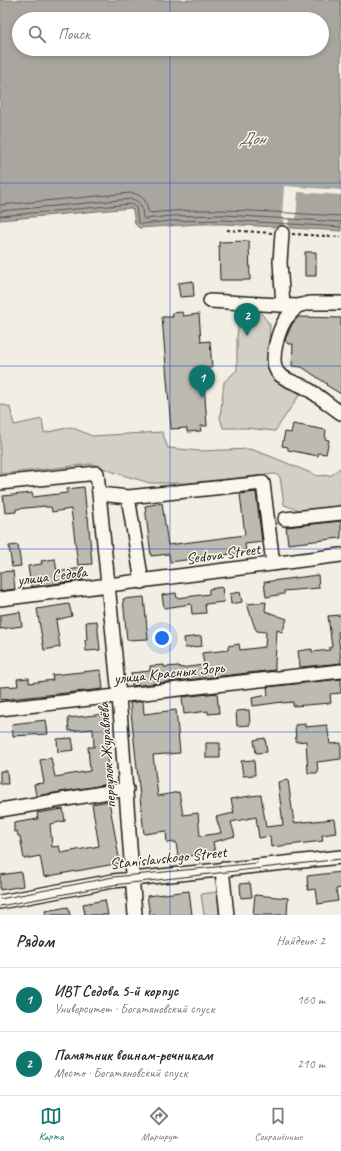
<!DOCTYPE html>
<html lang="ru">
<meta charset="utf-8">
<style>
:root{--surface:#fff;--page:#f7f7f7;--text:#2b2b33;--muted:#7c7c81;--line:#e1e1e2;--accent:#0f766e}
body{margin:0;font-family:Caveat,sans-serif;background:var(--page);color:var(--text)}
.you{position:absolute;left:162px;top:638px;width:14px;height:14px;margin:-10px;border:3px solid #fff;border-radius:50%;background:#1a73e8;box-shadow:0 0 0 6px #1a73e833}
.badge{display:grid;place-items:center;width:26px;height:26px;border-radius:50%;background:var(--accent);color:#fff;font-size:13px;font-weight:700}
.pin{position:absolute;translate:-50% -33px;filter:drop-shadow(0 1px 2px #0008)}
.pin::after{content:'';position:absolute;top:21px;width:14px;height:12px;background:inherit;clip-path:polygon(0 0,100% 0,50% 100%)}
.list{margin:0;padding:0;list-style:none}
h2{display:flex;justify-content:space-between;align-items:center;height:52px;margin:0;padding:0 16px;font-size:17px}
h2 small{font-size:13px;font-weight:400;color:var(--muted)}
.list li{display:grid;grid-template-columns:26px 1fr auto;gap:12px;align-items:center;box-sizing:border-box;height:64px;padding:0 16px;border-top:1px solid var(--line)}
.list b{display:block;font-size:15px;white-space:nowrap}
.list p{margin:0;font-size:13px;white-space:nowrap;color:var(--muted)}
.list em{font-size:13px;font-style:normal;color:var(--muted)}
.icon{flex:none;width:22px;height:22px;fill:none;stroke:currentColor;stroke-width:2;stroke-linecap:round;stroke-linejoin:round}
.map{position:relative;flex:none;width:341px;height:915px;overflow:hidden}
.search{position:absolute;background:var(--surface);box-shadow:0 2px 6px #0003;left:12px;right:12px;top:12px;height:44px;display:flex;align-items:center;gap:10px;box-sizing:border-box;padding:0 14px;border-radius:22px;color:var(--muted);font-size:15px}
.sheet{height:180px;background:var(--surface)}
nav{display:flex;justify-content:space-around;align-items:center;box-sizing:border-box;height:56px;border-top:1px solid var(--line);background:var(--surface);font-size:11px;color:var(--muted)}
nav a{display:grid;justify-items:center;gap:2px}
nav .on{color:var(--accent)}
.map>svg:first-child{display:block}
.green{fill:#d2cfc6;stroke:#777671}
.water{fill:#a9a6a0;stroke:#716f6b;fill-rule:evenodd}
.pier{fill:#f2eee4}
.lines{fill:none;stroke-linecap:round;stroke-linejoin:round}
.shore{stroke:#545351;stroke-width:1}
.building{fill:#bdbab1;stroke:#1c1c1c}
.minor-casing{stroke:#1c1c1c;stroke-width:16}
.path{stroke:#1c1c1c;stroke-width:2;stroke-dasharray:3 3;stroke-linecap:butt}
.minor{stroke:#fbf7ec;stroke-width:13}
.tram{stroke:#1c1c1c;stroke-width:1}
.grid{fill:none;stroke:#1d4ed8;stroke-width:1;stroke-opacity:0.55}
.labels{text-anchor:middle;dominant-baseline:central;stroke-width:3;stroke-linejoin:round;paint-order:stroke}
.street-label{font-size:16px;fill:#1c1c1c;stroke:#fbf7ec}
.water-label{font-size:17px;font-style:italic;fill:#545351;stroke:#fbf7ec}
</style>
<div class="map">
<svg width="341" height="915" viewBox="0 0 341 915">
<rect width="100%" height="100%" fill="#f2eee4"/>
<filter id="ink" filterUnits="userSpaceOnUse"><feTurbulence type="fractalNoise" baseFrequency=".025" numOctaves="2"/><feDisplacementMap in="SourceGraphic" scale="8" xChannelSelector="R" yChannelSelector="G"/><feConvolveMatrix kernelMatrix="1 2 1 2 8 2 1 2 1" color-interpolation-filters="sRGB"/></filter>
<g filter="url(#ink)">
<path class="green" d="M240 313H261L270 325 268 357 282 381 300 394 275 431 246 428H223L220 418 224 382 237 370V336Z
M0 404 10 407 14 425 42 419 44 433 71 427 92 436 162 432 168 448 200 451 250 449 270 456 318 476 332 475 341 467V506L299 510 284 505 280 477 275 474 187 483H150L119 474 92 464 0 474Z
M217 892 220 915H204L201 894Z"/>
<path class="water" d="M0 0H341V231L224 224H198L139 228 135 224 133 210 131 208 0 220ZM19 19H322V49H19Z"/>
<path class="pier" d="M284 186 341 190V195L298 192 296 219 289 218 288 228H283L284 218 282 217Z"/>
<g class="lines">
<path class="shore" d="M0 205 131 193C142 194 147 201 148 211L150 213C214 206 277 213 341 216
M0 211 131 199C142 201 142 208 143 218L145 219 171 216 224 215 341 222
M0 216 131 204 136 207 138 222 141 224 171 221 224 220 341 227"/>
</g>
<path class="building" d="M249 241 250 280H220L219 242Z
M305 252H316V276H305Z
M193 281 194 296 180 297 178 283Z
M182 312 183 316 199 314 201 342 210 341 212 368H203L207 426H200L201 431 187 432V428L171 429 162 317H173L172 313Z
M298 317 341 318V394L326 385 327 384 302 367 292 366 293 344H288L285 340 292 324Z
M293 424 326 430 325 439 329 440 326 454 318 453V456L288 450V447L282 446 285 432 291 433Z
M84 487 87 517 88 516 92 564 78 565 71 509 52 512 51 507H45V506L16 509V512L5 513 3 496 32 493 33 497 67 493V489Z
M256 492 262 542 245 544 246 552 170 562 169 554 151 556 145 506 162 503 168 545 245 535 240 494Z
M341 521V538L288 544 286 527Z
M18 545 21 566 12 567 9 546Z
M55 559 57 572 81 568 83 580 31 587 28 566 42 564 41 561Z
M13 571 15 589 0 591V572Z
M318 575 319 588 284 591V594L266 597 264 582Z
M222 587 224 602 205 604 206 613 192 614 191 604 164 608 162 595 176 593 177 598 209 594V589Z
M240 592 242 602 231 604 230 594Z
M144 597 148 639 127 640 123 599Z
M266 602 265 611 287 619 282 632 277 630 275 663V670L132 686 131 673 150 671V666L164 665V667L179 666 180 668 204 665 202 653 228 650V646L239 644 240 650 265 647 266 632 257 631 255 628 247 604Z
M69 604 72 616 56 620 60 647 44 650 37 609Z
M20 612 22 626 0 629V615Z
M341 615V632H338L341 663 300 667 298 651 312 649V652L330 650 329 648 332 647 328 616Z
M97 621 100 650 86 651 85 640H87L86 622Z
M201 636 202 646 185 648 184 638Z
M101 670 103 689 0 700V687L18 686 17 679 29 678V683L53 680 52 675Z
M341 679V693L330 694 331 703 293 706V702L282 703V702L253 706 252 698 268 695 267 687Z
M217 693 219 713 208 714V711L184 714 182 697Z
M143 701 144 714 176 710 180 753 153 755 158 796 179 792 183 815 198 813 200 836 221 833 216 817 234 813 231 799 250 796 261 795 266 827 283 825 278 782 288 780 294 823 334 819 336 833 322 835 323 841 271 847 270 836 259 838 256 817 231 822 235 836 213 842 215 853 178 857 176 842 167 843 166 831 144 834 130 703Z
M249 710 250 725 237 726 236 711Z
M105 714 110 784 36 796 34 784 44 783 40 760 51 758 55 777 90 771 88 747H94L93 729 69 731 68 718Z
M46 720 48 734 13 736 12 724Z
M305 724V727L327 725 330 744 341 743V759L317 762 318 773H308L306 741 296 742 295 725Z
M72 738 74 750 58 752 57 739Z
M265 738 267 752 256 753 254 740Z
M206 743H220V758H206Z
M254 760 255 775 243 776 241 761Z
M0 771H7L8 784H0Z
M109 801 120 863 44 877 40 856 24 859 20 836H18L17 831 14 832V823L38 819 37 813 63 809 65 821 50 824 52 847 59 846 61 853 99 846 92 804Z
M21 872 23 886 0 890V875Z
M341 872V888L336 889 338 901 318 904 316 889 308 890 307 876Z
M250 883 252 897 241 898 240 884Z
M189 891 192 915H150L147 896Z
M255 895 288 898 287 915H253Z
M105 900 108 915H85L83 904Z
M68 907 70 915H46L45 911Z"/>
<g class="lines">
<g class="minor-casing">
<path id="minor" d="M282 233 280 262 283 305
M210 301 297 306 310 303H341
M297 306C294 310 289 315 285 320 278 332 268 363 279 374 286 381 298 383 306 388 318 395 329 405 341 413
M0 483 97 473 119 696 135 915
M99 494 128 497 263 483 273 564
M128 497 142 582
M285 519 341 513
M0 599 341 555
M0 709 341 671
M0 810 127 789
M222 869 227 915
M0 902 113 881 341 857"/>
</g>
<path class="path" d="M227 230 272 233
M292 234 341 237"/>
<use href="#minor" class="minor"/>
<path class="tram" d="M0 899 113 877 257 863
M0 906 113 885 341 859"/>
</g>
</g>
<path class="grid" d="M170 0V19M170 49V915M0 183H341M0 366H341M0 549H341M0 732H341"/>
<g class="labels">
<g class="street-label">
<text transform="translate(223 554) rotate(-8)">Sedova Street</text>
<text transform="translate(52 576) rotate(-7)">улица Седова</text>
<text transform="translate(169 673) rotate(-6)">улица Красных Зорь</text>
<text transform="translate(107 755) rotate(-94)">переулок Журавлёва</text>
<text transform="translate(168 858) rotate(-6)">Stanislavskogo Street</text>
</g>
<g class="water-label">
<text x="252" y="138">Дон</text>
</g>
</g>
</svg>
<div class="you"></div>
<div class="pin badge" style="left:202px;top:398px">1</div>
<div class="pin badge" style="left:247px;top:336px">2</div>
<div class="search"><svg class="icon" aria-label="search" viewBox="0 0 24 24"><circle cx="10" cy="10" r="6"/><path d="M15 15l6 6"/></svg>Поиск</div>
</div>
<section class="sheet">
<h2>Рядом<small>Найдено: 2</small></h2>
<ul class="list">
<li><span class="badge">1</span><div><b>ИВТ Седова 5-й корпус</b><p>Университет · Богатяновский спуск</p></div><em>160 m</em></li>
<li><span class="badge">2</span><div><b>Памятник воинам-речникам</b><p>Место · Богатяновский спуск</p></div><em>210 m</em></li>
</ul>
</section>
<nav>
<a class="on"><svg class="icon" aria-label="map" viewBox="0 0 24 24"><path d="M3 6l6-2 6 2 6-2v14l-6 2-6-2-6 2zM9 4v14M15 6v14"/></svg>Карта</a>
<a><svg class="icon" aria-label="directions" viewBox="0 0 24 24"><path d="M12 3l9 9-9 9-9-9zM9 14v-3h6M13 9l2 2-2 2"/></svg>Маршрут</a>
<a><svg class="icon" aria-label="saved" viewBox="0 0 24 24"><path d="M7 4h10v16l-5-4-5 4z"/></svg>Сохранённые</a>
</nav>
